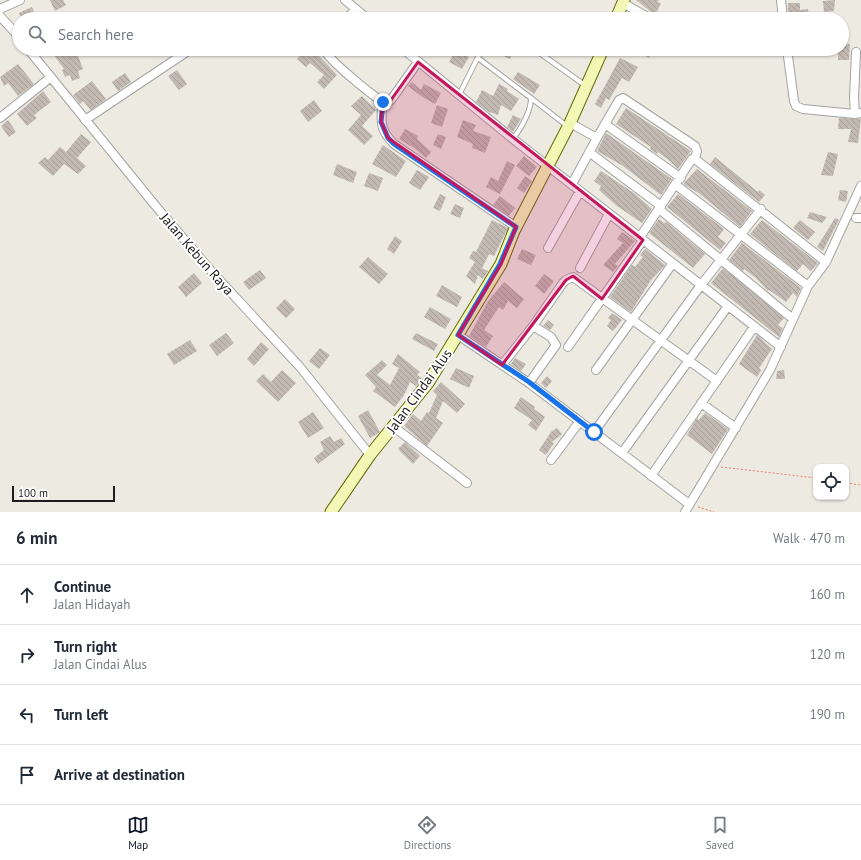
<!DOCTYPE html>
<meta charset="utf-8">
<style>
:root{--surface:#fff;--page:#f2f2f3;--text:#1f2937;--muted:#747a83;--line:#e0e1e3;--accent:#111827}
body{margin:0;font-family:"PT Sans",sans-serif;background:var(--page);color:var(--text)}
.controls{position:absolute;right:12px;bottom:12px;display:grid;overflow:hidden;border-radius:8px;box-shadow:0 1px 3px #0004}
.controls button{width:36px;height:36px;display:grid;place-items:center;padding:0;border:0;border-bottom:1px solid var(--line);background:var(--surface);color:var(--text);font:20px sans-serif}
.scale{position:absolute;left:12px;bottom:10px;width:103px;box-sizing:border-box;padding-left:4px;border:2px solid #1c1c1c;border-top:0;font-size:11px;line-height:14px;white-space:nowrap;color:#1c1c1c;-webkit-text-stroke:3px #fff;paint-order:stroke}
.stop{position:absolute;width:12px;height:12px;margin:-9px;border:3px solid #1a73e8;border-radius:50%;background:#fff}
.stop.end{background:#1a73e8;border-color:#fff;box-shadow:0 1px 4px #0008}
.list{margin:0;padding:0;list-style:none}
h2{display:flex;justify-content:space-between;align-items:center;height:52px;margin:0;padding:0 16px;font-size:17px}
h2 small{font-size:13px;font-weight:400;color:var(--muted)}
.list li{display:grid;grid-template-columns:26px 1fr auto;gap:12px;align-items:center;box-sizing:border-box;height:60px;padding:0 16px;border-top:1px solid var(--line)}
.list b{display:block;font-size:15px;white-space:nowrap}
.list p{margin:0;font-size:13px;white-space:nowrap;color:var(--muted)}
.list em{font-size:13px;font-style:normal;color:var(--muted)}
.icon{flex:none;width:22px;height:22px;fill:none;stroke:currentColor;stroke-width:2;stroke-linecap:round;stroke-linejoin:round}
.map{position:relative;flex:none;width:861px;height:512px;overflow:hidden}
.search{position:absolute;background:var(--surface);box-shadow:0 1px 3px #0004;left:12px;right:12px;top:12px;height:44px;display:flex;align-items:center;gap:10px;box-sizing:border-box;padding:0 14px;border-radius:22px;color:var(--muted);font-size:15px}
.sheet{height:292px;background:var(--surface)}
nav{display:flex;justify-content:space-around;align-items:center;box-sizing:border-box;height:56px;border-top:1px solid var(--line);background:var(--surface);font-size:11px;color:var(--muted)}
nav a{display:grid;justify-items:center;gap:2px}
nav .on{color:var(--accent)}
.map>svg:first-child{display:block}
.building{fill:url(#building-back-hatch)}
.lines{fill:none;stroke-linecap:round;stroke-linejoin:round}
.lane-casing{stroke:#a3a3a3;stroke-width:6}
.street-casing{stroke:#a3a3a3;stroke-width:10}
.secondary-casing{stroke:#626e08;stroke-width:13}
.path{stroke:#f57b6b;stroke-width:1;stroke-dasharray:2 2;stroke-linecap:butt}
.lane{stroke:#fff;stroke-width:4}
.street{stroke:#fff;stroke-width:8}
.secondary{stroke:#f3f7b6;stroke-width:11}
.route{stroke:#1a73e8;stroke-width:5}
.marked{fill:#c2185b;fill-opacity:0.2;stroke:#c2185b;stroke-width:3;stroke-linejoin:round}
.labels{text-anchor:middle;dominant-baseline:central;stroke-width:4;stroke-linejoin:round;paint-order:stroke}
.street-label{font-size:14px;fill:#1c1c1c;stroke:#fff}
</style>
<div class="map">
<svg width="861" height="512" viewBox="0 0 861 512">
<defs>
<pattern id="building-back-hatch" width="6" height="6" patternUnits="userSpaceOnUse"><rect width="6" height="6" fill="#c2b9b2"/><path d="M-1 5l2 2M0 0l6 6M5-1l2 2" fill="none" stroke="#a69e98"/></pattern>
</defs>
<rect width="100%" height="100%" fill="#edeae2"/>
<path class="building" d="M50 0H63L66 5 55 11Z
M636 0H659L657 2 661 3 655 15Z
M835 0 834 11 824 12 823 1Z
M788 3H800V10L808 9 809 17H788Z
M32 7 37 19H22L19 13Z
M850 44 849 60H838V49H842V45Z
M62 49H73L78 56 83 69 78 71 80 78 72 81 70 75 65 77 62 70 64 69 54 55Z
M306 49H313L337 75 324 89 317 82 324 75 310 63 306 67 297 59Z
M504 49H515L510 59 501 55Z
M632 49H654L649 58Z
M456 50 469 57 462 69 449 62Z
M620 58 638 67 629 82 622 78 609 100 606 98 601 108 595 104Z
M18 64 34 84 18 96 8 83 4 86 0 77Z
M177 70 187 84 179 90 168 76Z
M518 72 540 85 534 94 513 79Z
M125 73 131 82 118 91 112 82Z
M92 81 106 99 91 110 83 101 80 104 73 95Z
M412 82 421 90 424 84 441 93 435 104 421 96 408 86Z
M499 84 508 89 507 91 519 99 511 111 501 105 498 115 489 112 476 102 482 90 493 96Z
M43 91 51 102 34 115 37 118 27 126 17 114Z
M362 96 376 110 362 126 373 136 364 145 348 130 361 115 351 106Z
M314 100 322 111 308 122 300 111Z
M437 105 448 109 442 127 431 123Z
M626 108 691 151 678 169 670 161 658 152 657 154 650 149 651 147 616 124Z
M513 115 521 119 513 132 507 127Z
M839 118 861 119 858 143 848 142 851 129H838Z
M8 120 16 132 9 137 1 126Z
M463 120 476 125 473 131 491 137 485 153 472 148 473 144 457 137Z
M405 129 418 136 417 139 431 152 426 158 414 148 399 139Z
M606 133 672 179 661 195 623 166 597 151Z
M81 134 91 142 77 158 86 166 78 174 64 164 53 176 38 163 45 157 48 160 60 147 66 152Z
M438 134 446 137 441 149 433 145Z
M383 145 406 161 396 177 372 164Z
M828 152 838 154 833 176 821 175Z
M524 156 537 167 529 176 516 166Z
M715 157 758 192 759 190 765 195 759 202 710 164Z
M507 161 515 165 500 194 486 187 491 177 498 181Z
M337 164 357 172 353 183 333 175Z
M697 169 752 211 740 227 700 194 685 185 684 183Z
M417 170 429 177 420 190 409 183Z
M601 171 635 194 652 209 642 223 617 206 599 190 601 186 594 181Z
M369 173 383 178 378 191 364 186Z
M525 176 532 181 524 193 517 188Z
M840 190 848 191 846 202 838 200Z
M440 194 446 197 440 211 433 208Z
M678 194 724 229 718 237 726 243 720 250 667 207Z
M500 196 515 208 509 216 493 205Z
M455 204 464 208 460 218 450 214Z
M810 212 827 217 822 223 807 218Z
M835 218 839 220 823 251 817 247Z
M659 219 664 223 666 222 705 254 693 268 649 233Z
M492 220 508 228 494 256 489 254 482 268 488 271 483 279 478 275 475 284 466 276 475 262 469 258 473 251 476 252Z
M762 220 818 263 811 271 803 264 797 271 750 234Z
M800 220 815 232 808 240 793 228Z
M622 232 635 241 615 264 618 266 613 272 603 265 623 243 617 239Z
M395 236 402 241 394 254 387 249Z
M742 243 801 288 797 297 793 293 786 302 769 290 768 291 756 278 744 269 743 271 729 260Z
M522 249 536 255 531 265 517 259Z
M645 249 665 265 651 280 631 312 610 297 632 265 635 267 643 257 640 255Z
M368 257 388 274 379 284 359 267Z
M723 268 784 318 778 325 783 328 779 337 711 283Z
M260 270 266 278 249 290 243 282Z
M194 273 202 283 186 297 178 287Z
M544 274 554 281 544 294 535 286Z
M504 282 524 299 517 308 508 301 503 310 499 307 484 330 493 336 486 347 469 336 488 301Z
M442 285 462 297 457 307 436 296Z
M285 299 295 309 286 318 276 308Z
M430 307 451 319 445 329 424 317Z
M612 313 622 320 613 331 607 326 611 320 608 318Z
M548 320 554 325 550 330 543 326Z
M226 333 234 343 217 356 209 345Z
M416 333 438 344 434 351 412 339Z
M757 335 772 349 759 368 761 370 757 377 739 364Z
M190 340 197 351 174 365 167 354Z
M261 342 269 349 254 366 247 359Z
M320 348 330 355 319 369 309 361Z
M398 354 420 372 417 375 423 379 416 386 410 382 404 395 395 407 373 391 376 387 365 375 382 360 387 365 377 375 390 385 399 368 392 364Z
M515 358 526 364 521 371 511 364Z
M456 368 474 376 469 388 450 379Z
M282 370 296 383 278 402 256 381 263 374 271 382Z
M784 370 785 379H776L777 371Z
M547 376 552 381 546 388 541 383Z
M441 382 465 404 457 413 443 401 436 418 443 423 427 446 404 426 413 414 421 421 427 412 429 413 437 395 433 391Z
M521 397 535 407 534 409 545 417 536 431 528 425 532 420 514 408Z
M368 410 380 432 370 438 358 416Z
M313 412 324 428 308 438 298 422Z
M705 413 728 429 712 454 687 435 697 418 699 420Z
M557 428 562 434 552 442 554 443 546 455 539 450 551 432Z
M330 436 334 442 341 438 345 444 318 464 314 458 324 450 320 442Z
M405 442 420 456 413 464 398 449Z"/>
<g class="lines">
<g class="lane-casing">
<path id="lane" d="M534 49 586 86
M478 58 531 98C531 111 521 128 513 139
M459 95 482 49
M531 98 567 126"/>
</g>
<g class="street-casing">
<path id="street" d="M345 0 368 19
M781 0 783 19
M623 3 651 19
M0 9 20 0
M0 16 19 37
M346 19 356 9
M28 49 154 204 212 272 300 367 370 455
M324 49C328 60 372 95 383 102L391 100 418 62
M403 49 513 139 781 347
M787 49 794 101 796 106 803 109 855 114
M856 52 854 98 855 114 861 113
M382 101C382 121 378 128 394 144L516 227
M0 118 51 77
M85 120 188 51
M570 123 597 138 605 124 681 178
M605 124 619 100 623 98 695 146 697 151 695 159
M589 152 661 206
M572 184 597 138
M676 185 808 286
M659 209 793 319
M856 218H861
M640 237 692 159H695L826 262
M548 248 580 191
M580 268 609 214
M458 335 529 383 689 504
M568 347 643 240
M502 365 533 326 563 283 566 280 573 277 717 381
M596 370 673 263
M529 383 556 345 551 337 533 326
M701 403 736 428
M394 427 467 483
M594 432 701 285 761 209
M622 453 728 306
M551 460 580 421
M651 476 754 327
M685 512 770 370 808 286 826 262 861 186"/>
</g>
<g class="secondary-casing">
<path id="secondary" d="M616 19 624 0
M331 512 370 455 428 383 501 264 514 231 570 123 603 49"/>
</g>
<path class="path" d="M721 467 816 478
M846 483 861 485
M698 507 714 512"/>
<use href="#lane" class="lane"/>
<use href="#street" class="street"/>
<use href="#secondary" class="secondary"/>
</g>
<g class="lines">
<path class="route" d="M383 102 381 122 388 138 394 144 516 227 500 264 458 335 529 382 594 432"/>
</g>
<path class="marked" d="M418 62 643 240 602 299 573 276 566 280 502 365 458 335 501 264 516 227 388 138 381 122 382 101 391 100Z"/>
<g class="labels">
<g class="street-label">
<text transform="translate(197 254) rotate(49)">Jalan Kebun Raya</text>
<text transform="translate(419 391) rotate(-54)">Jalan Cindai Alus</text>
</g>
</g>
</svg>
<div class="controls">
<button><svg class="icon" aria-label="locate" viewBox="0 0 24 24"><circle cx="12" cy="12" r="6"/><path d="M12 2v4M12 18v4M2 12h4M18 12h4"/></svg></button>
</div>
<div class="scale">100 m</div>
<div class="stop" style="left:594px;top:432px"></div>
<div class="stop end" style="left:383px;top:102px"></div>
<div class="search"><svg class="icon" aria-label="search" viewBox="0 0 24 24"><circle cx="10" cy="10" r="6"/><path d="M15 15l6 6"/></svg>Search here</div>
</div>
<section class="sheet">
<h2>6 min<small>Walk · 470 m</small></h2>
<ul class="list">
<li><svg class="icon" aria-label="ahead" viewBox="0 0 24 24"><path d="M12 20V5M6 11l6-6 6 6"/></svg><div><b>Continue</b><p>Jalan Hidayah</p></div><em>160 m</em></li>
<li><svg class="icon" aria-label="right" viewBox="0 0 24 24"><path d="M7 20v-9h11M14 6l5 5-5 5"/></svg><div><b>Turn right</b><p>Jalan Cindai Alus</p></div><em>120 m</em></li>
<li><svg class="icon" aria-label="left" viewBox="0 0 24 24"><path d="M17 20v-9H6M10 6l-5 5 5 5"/></svg><div><b>Turn left</b></div><em>190 m</em></li>
<li><svg class="icon" aria-label="arrive" viewBox="0 0 24 24"><path d="M6 21V4h12l-3 4 3 4H6"/></svg><div><b>Arrive at destination</b></div></li>
</ul>
</section>
<nav>
<a class="on"><svg class="icon" aria-label="map" viewBox="0 0 24 24"><path d="M3 6l6-2 6 2 6-2v14l-6 2-6-2-6 2zM9 4v14M15 6v14"/></svg>Map</a>
<a><svg class="icon" aria-label="directions" viewBox="0 0 24 24"><path d="M12 3l9 9-9 9-9-9zM9 14v-3h6M13 9l2 2-2 2"/></svg>Directions</a>
<a><svg class="icon" aria-label="saved" viewBox="0 0 24 24"><path d="M7 4h10v16l-5-4-5 4z"/></svg>Saved</a>
</nav>
